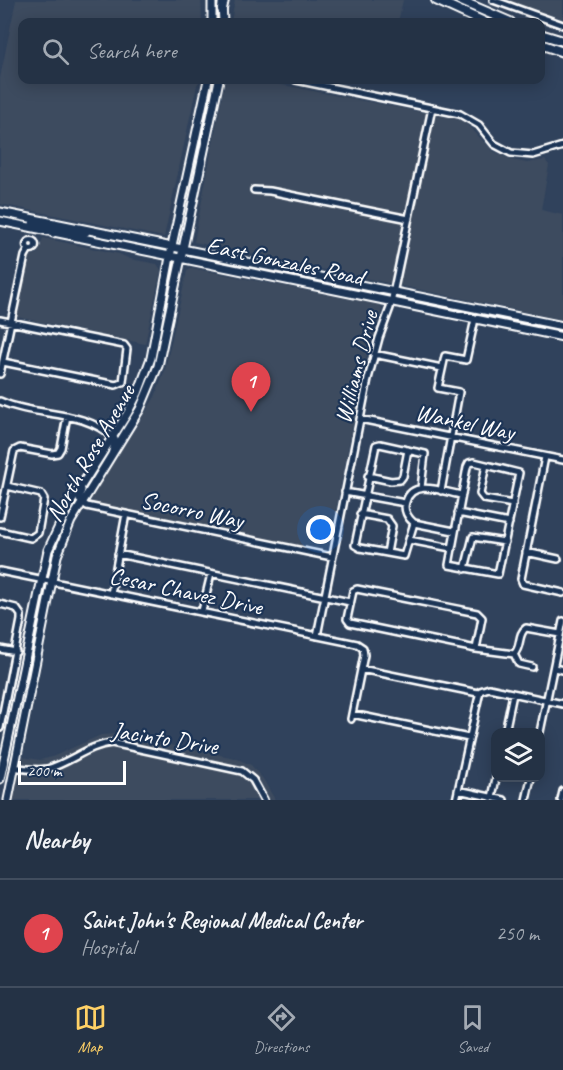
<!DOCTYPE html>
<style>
:root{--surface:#243245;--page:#303e50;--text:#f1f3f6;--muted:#a3aab3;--line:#414d5e;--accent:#ffd166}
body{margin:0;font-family:Caveat,sans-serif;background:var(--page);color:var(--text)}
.controls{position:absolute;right:18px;bottom:18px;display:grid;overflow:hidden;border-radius:12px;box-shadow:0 3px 15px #0003}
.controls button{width:54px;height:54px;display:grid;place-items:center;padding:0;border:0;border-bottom:2px solid var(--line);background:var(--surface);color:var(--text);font:30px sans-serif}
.scale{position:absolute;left:18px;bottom:15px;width:108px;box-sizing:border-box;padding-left:6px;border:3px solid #fff;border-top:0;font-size:16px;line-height:21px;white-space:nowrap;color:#fff;-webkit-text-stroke:4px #1d3557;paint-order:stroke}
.you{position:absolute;left:321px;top:530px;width:21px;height:21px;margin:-15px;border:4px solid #fff;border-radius:50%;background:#1a73e8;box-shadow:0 0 0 9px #1a73e833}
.badge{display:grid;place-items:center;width:39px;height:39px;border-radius:50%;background:var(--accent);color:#fff;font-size:20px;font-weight:700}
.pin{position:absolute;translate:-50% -50px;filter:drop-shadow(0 2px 3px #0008)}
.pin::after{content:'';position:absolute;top:32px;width:21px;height:18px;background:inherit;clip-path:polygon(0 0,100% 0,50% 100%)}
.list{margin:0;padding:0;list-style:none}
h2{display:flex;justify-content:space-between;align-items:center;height:78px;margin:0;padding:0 24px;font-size:26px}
h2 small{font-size:20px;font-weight:400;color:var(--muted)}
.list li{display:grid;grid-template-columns:39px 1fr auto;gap:18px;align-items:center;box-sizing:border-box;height:108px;padding:0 24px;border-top:2px solid var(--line)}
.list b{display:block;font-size:22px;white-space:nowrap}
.list p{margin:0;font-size:20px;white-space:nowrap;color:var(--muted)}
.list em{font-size:20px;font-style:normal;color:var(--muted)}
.icon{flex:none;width:33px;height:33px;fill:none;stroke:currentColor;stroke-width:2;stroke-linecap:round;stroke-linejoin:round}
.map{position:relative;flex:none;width:563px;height:800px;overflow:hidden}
.search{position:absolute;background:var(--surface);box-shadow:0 3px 15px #0003;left:18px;right:18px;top:18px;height:66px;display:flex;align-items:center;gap:15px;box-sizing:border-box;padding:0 21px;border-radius:12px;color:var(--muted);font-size:22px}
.sheet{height:186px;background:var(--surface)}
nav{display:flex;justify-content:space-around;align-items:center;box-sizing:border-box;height:84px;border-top:2px solid var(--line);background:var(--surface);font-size:16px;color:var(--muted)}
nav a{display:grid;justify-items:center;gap:3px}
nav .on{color:var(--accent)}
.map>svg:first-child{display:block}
.built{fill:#3d4b5f}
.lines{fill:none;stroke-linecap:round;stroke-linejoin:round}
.minor-casing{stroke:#fff;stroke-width:10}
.major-casing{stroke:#fff;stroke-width:11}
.highway-casing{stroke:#fff;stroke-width:12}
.minor{stroke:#1d3557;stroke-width:5}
.major{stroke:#1d3557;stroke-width:7}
.highway{stroke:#1d3557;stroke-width:8}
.labels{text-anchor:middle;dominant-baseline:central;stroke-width:4.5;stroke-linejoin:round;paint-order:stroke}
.street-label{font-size:24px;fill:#fff;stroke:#1d3557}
</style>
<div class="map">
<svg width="563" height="800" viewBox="0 0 563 800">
<rect width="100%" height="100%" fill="#30425c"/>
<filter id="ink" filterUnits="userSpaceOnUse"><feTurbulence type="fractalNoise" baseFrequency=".0167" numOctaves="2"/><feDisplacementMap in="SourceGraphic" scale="12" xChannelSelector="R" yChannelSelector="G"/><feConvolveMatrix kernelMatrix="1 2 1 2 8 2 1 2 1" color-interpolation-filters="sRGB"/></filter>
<g filter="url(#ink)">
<path class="built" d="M16 0H201L202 22H22V80H200L197 85 164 237 0 204V78Z
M235 0H403L398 22H231Z
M506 0H563V19Z
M225 80H257L462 120 493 151 512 160 527 163 545 160 549 165 541 210 563 215V320L194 242Z
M43 238 119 254 130 259 157 264 161 270 145 344 17 317 29 257 38 253Z
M192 268 380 305 382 310 370 339 328 550 323 552 93 504 91 498 155 397 165 370 187 271Z
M117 734 235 758 251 765 263 779 275 800H7L16 756 40 760 52 757 101 735Z"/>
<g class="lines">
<g class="minor-casing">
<path id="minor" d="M493 0 563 25
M296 80 460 114 479 125 494 144 511 153 533 155 563 146
M254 190 270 191 409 219
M26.5 245a4.5 4.5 0 1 1 9 0a4.5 4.5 0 1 1-9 0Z
M0 320 124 345 127 349 123 382 116 385 3 362
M374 354 442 368
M0 374 25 256 29 249
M0 401C38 418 83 408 115 439L111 455
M360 419 563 460
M545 457 521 579 523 584 563 593
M474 462 519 473 498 574 449 565 467 467 469 463Z
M486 465 480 494 484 499 513 504
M368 476 391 481 400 480 403 476 408 450
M82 490 79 500 87 506 332 557
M441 491 459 392 438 388 445 356 466 360 475 319
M345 492 405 503
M458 513 509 523
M360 514 387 519 392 526 387 553
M0 517 14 451 20 448 52 454 58 453 61 448 67 416
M414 523 404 556 360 548 355 545 376 445 380 444 425 454 421 488
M0 531 31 538 38 533 44 499 41 494 7 486
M454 531 414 523C408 518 403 510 406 502 412 478 444 492 461 495
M409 540 451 548
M526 552 558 559
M118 554 350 602
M465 569 473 537 505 542
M0 571 357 644 363 648 364 655 351 719
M111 594 126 514
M0 604 16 608 21 615V620L0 728
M202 611 211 574
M317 636 368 379 379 338 390 308 432 108
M0 649 16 652
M476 649 482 618 477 613 357 589 353 591 347 619 350 623 476 649 514 654 519 664 532 667
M514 654C522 647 517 634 526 628L560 634
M554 668 563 670
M361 669 478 693
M352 714 469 738
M505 732 513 694
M540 732 563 621
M14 767C25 769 36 771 47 769 70 763 88 745 112 743L242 771 253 780 264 800
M458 790 504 800
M492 798 496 778
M456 800 480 691 489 688 563 704
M526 800 531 778
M561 800 563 791"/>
</g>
<g class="major-casing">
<path id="major" d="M222 4 223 22
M212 22V0
M0 212 563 326
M0 221 563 337
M33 224 51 226 55 223
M53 233 56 229 86 232
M0 779 48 550 68 507 127 414 138 393 151 358 173 241 208 80
M8 800 57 556 71 521 140 409 158 366 219 80"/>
</g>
<g class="highway-casing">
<path id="highway" d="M436 0 484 22
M459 0 510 22
M222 9 224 0
M540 34 563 41
M540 44 563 52"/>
</g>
<use href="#minor" class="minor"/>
<use href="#major" class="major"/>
<use href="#highway" class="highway"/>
</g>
</g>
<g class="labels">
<g class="street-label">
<text transform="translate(285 261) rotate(12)">East Gonzales Road</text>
<text transform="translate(356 367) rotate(-76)">Williams Drive</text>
<text transform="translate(465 422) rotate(12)">Wankel Way</text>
<text transform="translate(90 453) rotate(-60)">North Rose Avenue</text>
<text transform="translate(192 510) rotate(12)">Socorro Way</text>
<text transform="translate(186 591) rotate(12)">Cesar Chavez Drive</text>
<text transform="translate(165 738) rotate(9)">Jacinto Drive</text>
</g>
</g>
</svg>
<div class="controls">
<button><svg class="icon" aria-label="layers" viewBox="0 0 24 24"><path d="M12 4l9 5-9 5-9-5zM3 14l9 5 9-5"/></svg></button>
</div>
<div class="scale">200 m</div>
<div class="you"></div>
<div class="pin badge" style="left:251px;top:412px;background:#e0444e">1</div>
<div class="search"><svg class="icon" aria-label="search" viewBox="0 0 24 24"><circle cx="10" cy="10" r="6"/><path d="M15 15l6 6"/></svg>Search here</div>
</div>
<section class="sheet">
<h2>Nearby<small></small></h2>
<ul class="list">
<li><span class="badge" style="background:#e0444e">1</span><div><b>Saint John's Regional Medical Center</b><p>Hospital</p></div><em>250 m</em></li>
</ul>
</section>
<nav>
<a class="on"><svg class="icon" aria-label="map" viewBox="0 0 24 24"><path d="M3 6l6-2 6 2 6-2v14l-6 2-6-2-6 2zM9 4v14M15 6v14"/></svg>Map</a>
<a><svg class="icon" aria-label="directions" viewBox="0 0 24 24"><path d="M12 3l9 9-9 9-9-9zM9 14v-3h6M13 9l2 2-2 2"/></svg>Directions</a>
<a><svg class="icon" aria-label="saved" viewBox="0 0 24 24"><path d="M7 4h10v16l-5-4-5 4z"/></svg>Saved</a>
</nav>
